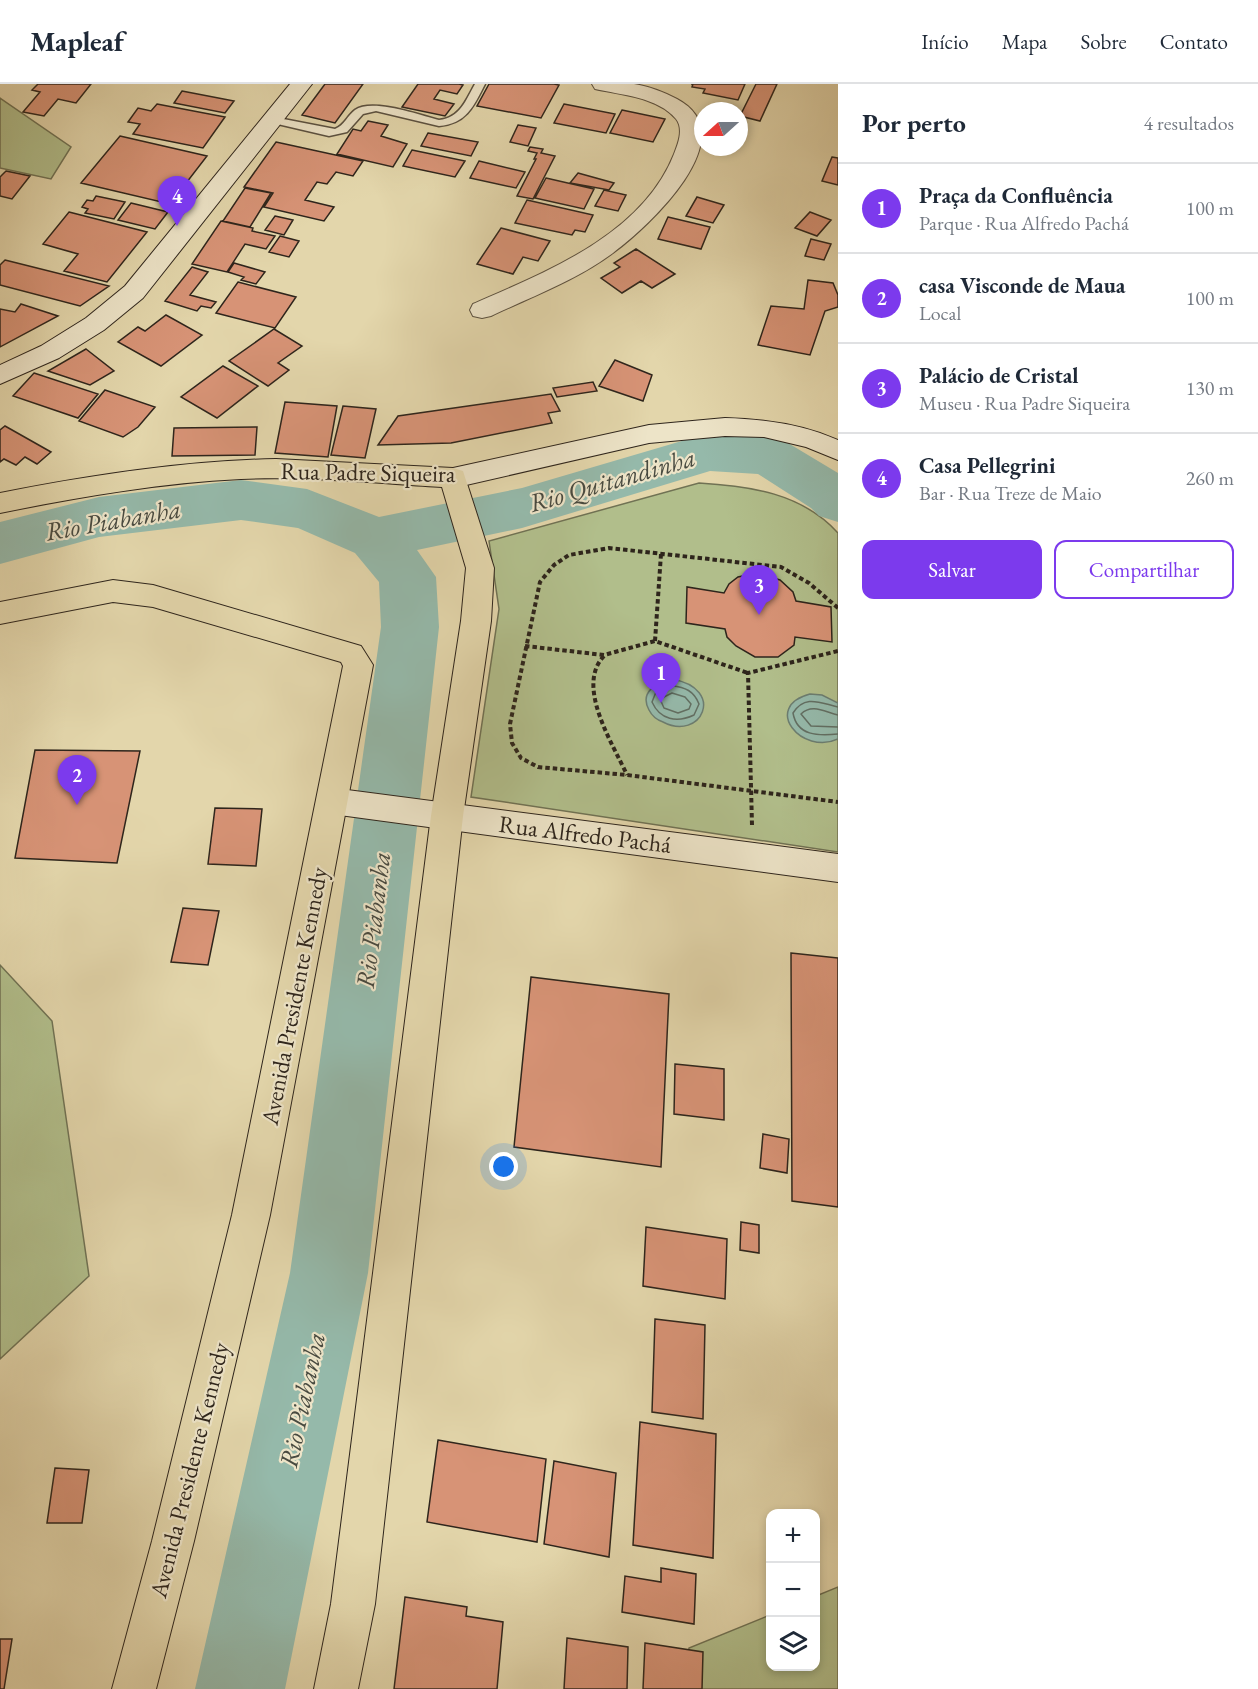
<!DOCTYPE html>
<html lang="pt">
<meta charset="utf-8">
<style>
:root{--surface:#fff;--page:#f6f6f7;--text:#1f2937;--muted:#747a83;--line:#e0e1e3;--accent:#7c3aed}
body{margin:0;font-family:"EB Garamond",serif;background:var(--page);color:var(--text)}
.controls{position:absolute;right:18px;bottom:18px;display:grid;overflow:hidden;border-radius:12px;box-shadow:0 3px 9px #0003}
.controls button{width:54px;height:54px;display:grid;place-items:center;padding:0;border:0;border-bottom:2px solid var(--line);background:var(--surface);color:var(--text);font:30px sans-serif}
.compass{position:absolute;left:694px;top:18px;width:54px;height:54px;border-radius:50%;background:var(--surface);box-shadow:0 3px 9px #0003;rotate:249deg}
.you{position:absolute;left:504px;top:1083px;width:21px;height:21px;margin:-15px;border:4px solid #fff;border-radius:50%;background:#1a73e8;box-shadow:0 0 0 9px #1a73e833}
.badge{display:grid;place-items:center;width:39px;height:39px;border-radius:50%;background:var(--accent);color:#fff;font-size:20px;font-weight:700}
.pin{position:absolute;translate:-50% -50px;filter:drop-shadow(0 2px 3px #0008)}
.pin::after{content:'';position:absolute;top:32px;width:21px;height:18px;background:inherit;clip-path:polygon(0 0,100% 0,50% 100%)}
.list{margin:0;padding:0;list-style:none}
h2{display:flex;justify-content:space-between;align-items:center;height:78px;margin:0;padding:0 24px;font-size:26px}
h2 small{font-size:20px;font-weight:400;color:var(--muted)}
.list li{display:grid;grid-template-columns:39px 1fr auto;gap:18px;align-items:center;box-sizing:border-box;height:90px;padding:0 24px;border-top:2px solid var(--line)}
.list b{display:block;font-size:22px;white-space:nowrap}
.list p{margin:0;font-size:20px;white-space:nowrap;color:var(--muted)}
.list em{font-size:20px;font-style:normal;color:var(--muted)}
.actions{display:flex;gap:12px;padding:18px 24px}
.actions a{flex:1;padding:14px 0;border:2px solid var(--accent);border-radius:12px;text-align:center;font-size:21px;color:var(--accent)}
.actions .main{background:var(--accent);color:#fff}
.icon{flex:none;width:33px;height:33px;fill:none;stroke:currentColor;stroke-width:2;stroke-linecap:round;stroke-linejoin:round}
.map{position:relative;flex:none;width:838px;height:1605px;overflow:hidden}
header{display:flex;align-items:center;gap:36px;box-sizing:border-box;height:84px;padding:0 30px;background:var(--surface);border-bottom:2px solid var(--line)}
header strong{font-size:28px}
nav{display:flex;gap:33px;margin-inline-start:auto;font-size:21px}
main{display:flex}
aside{flex:1;background:var(--surface)}
.map>svg:first-child{display:block}
.green{fill:#b1be8b;stroke:#707254;stroke-width:1.5}
.water{fill:#95b9aa;stroke:#6c7e71;stroke-width:1.5}
.lines{fill:none;stroke-linecap:round;stroke-linejoin:round}
.shore{stroke:#626f63;stroke-width:1.5}
.river{fill:#95b9aa;fill-rule:evenodd}
.building{fill:#d79376;stroke:#2e251c;stroke-width:1.5}
.service-casing{stroke:#5b5140;stroke-width:3}
.minor-casing{stroke:#5b5140;stroke-width:2}
.secondary-casing{stroke:#2e251c;stroke-width:2}
.primary-casing{stroke:#2e251c;stroke-width:2}
.path{stroke:#2e251c;stroke-width:4;stroke-dasharray:4.5 3;stroke-linecap:butt}
.service{fill:#ede4c8;fill-rule:evenodd}
.minor{fill:#ede4c8;fill-rule:evenodd}
.secondary{fill:#ede4c8;fill-rule:evenodd}
.primary{fill:#e3d6ab;fill-rule:evenodd}
.labels{text-anchor:middle;dominant-baseline:central;stroke-width:4.5;stroke-linejoin:round;paint-order:stroke}
.street-label{font-size:24px;fill:#2e251c;stroke:#ede4c8}
.water-label{font-size:26px;font-style:italic;fill:#484a40;stroke:#ede4c8}
</style>
<header>
<strong>Mapleaf</strong>
<nav><a>Início</a><a>Mapa</a><a>Sobre</a><a>Contato</a></nav>
</header>
<main>
<div class="map">
<svg width="838" height="1605" viewBox="0 0 838 1605">
<rect width="100%" height="100%" fill="#e3d6ab"/>
<filter id="stains"><feTurbulence type="fractalNoise" baseFrequency=".00333" numOctaves="4"/><feColorMatrix values="0 0 0 0 .2 0 0 0 0 .09 0 0 0 0 .02 0 0 0 .5 -.17"/></filter>
<radialGradient id="worn" r=".72"><stop offset=".6" stop-color="#630" stop-opacity="0"/><stop offset="1" stop-color="#630" stop-opacity=".3"/></radialGradient>
<path class="green" d="M0 14 71 63 51 95 0 84Z
M699 399C750 402 802 409 838 449V768L471 713 499 525 489 457Z
M0 881 52 937 89 1192 0 1275Z
M838 1503V1605H685L689 1564 770 1531V1582H816V1512Z"/>
<path class="water" d="M672 595C727 605 701 658 663 638 657 636 652 632 649 626 639 608 657 598 672 595Z
M810 610 822 611 838 619V655C802 672 761 623 810 610Z"/>
<g class="lines">
<path class="shore" d="M672 602C685 603 694 607 699 620L694 631C677 639 660 636 652 618L656 608Z
M672 609 685 613 691 620 689 625 678 629 664 624 660 615Z
M838 623C820 619 805 610 793 629 797 652 818 652 838 650
M838 631C825 628 812 619 801 630L811 642 838 643"/>
<path class="river" d="M709 349 769 353 788 359 838 389V438L819 432 811 424 758 390 710 387 522 444 417 466 436 493 439 543 368 1189 285 1605H195L290 1189 381 543 379 498 355 469 298 444 241 436 99 453 0 480V438L99 413 241 396 307 405 379 433 522 404Z"/>
</g>
<path class="building" d="M38 0H91L76 19 58 15 44 32 23 28 40 8 32 6Z
M325 0H363L335 39 302 31Z
M418 0H459L463 1 457 10 440 6 434 15 454 20 445 32 402 23Z
M489 0H554L559 1 541 34 477 22Z
M691 0H745L738 16 703 9 705 5 692 3 693 0Z
M756 0H777L760 37 740 32Z
M182 7 234 17 225 29 174 19Z
M157 20 225 33 203 64 133 50 140 40 128 38 138 24 151 27Z
M564 20 615 30 606 49 554 39Z
M622 26 665 35 653 58 610 49Z
M368 37 388 41 381 52 407 60 393 83 337 70 353 45 361 47Z
M518 41 536 44 528 62 510 58Z
M428 49 478 58 471 72 421 62Z
M120 52 207 72 170 120 81 99Z
M276 58 363 77 353 92 336 88 327 100 317 98 305 116 334 123 324 137 264 123 273 109 244 103Z
M530 63 543 65 541 69 555 72 533 115 517 112 536 75H534L537 69 528 67Z
M412 66 465 77 455 93 403 82Z
M832 73 838 74V101L822 97Z
M479 77 525 88 516 104 470 94Z
M6 87 30 92 12 115 0 112V93Z
M578 89 614 99 609 106 570 99Z
M546 94 594 105 584 125 535 114Z
M245 104 271 109 250 143 223 137Z
M604 106 626 111 618 127 595 122Z
M96 112 125 118 114 135 85 129 88 125 82 123 87 116 93 117Z
M697 113 724 121 713 139 686 132Z
M527 116 593 131 585 148 575 146 572 151 515 139Z
M131 119 168 128 155 145 118 136Z
M69 128 147 148 107 198 64 187 78 170 43 160Z
M810 128 831 136 817 152 795 144Z
M275 132 293 136 284 151 265 146Z
M668 133 710 143 701 165 658 155Z
M221 137 253 144 252 147 275 152 266 165 245 160 227 188 192 180Z
M501 144 550 157 538 177 523 173 513 190 477 180Z
M280 152 299 157 289 173 269 168Z
M811 155 831 160 824 176 805 172Z
M636 165 675 190 652 204 641 197 622 209 601 194 620 183 614 179Z
M5 176 109 202 80 222 0 201V181Z
M234 179 265 188 256 200 241 196 244 193 228 188Z
M192 183 208 188 190 211 216 218 211 224 201 222 197 227 165 217Z
M808 196 833 199 838 211V223L825 227 810 271 758 261 771 222 804 225Z
M238 198 296 213 275 244 216 229Z
M21 220 58 232 0 263V225L15 228Z
M166 231 202 251 161 282 118 258 138 243 145 247Z
M274 245 302 262 278 279 289 286 268 302 229 277Z
M86 265 114 287 90 301 48 287Z
M615 276 652 291 643 317 599 302Z
M223 282 258 302 217 334 181 313Z
M34 289 98 310 78 334 13 312Z
M593 298 597 307 557 313 553 304Z
M105 306 155 323 138 343 123 353 79 337Z
M551 310 560 327 548 329 552 339 451 359 378 361 398 332Z
M285 318 337 322 328 373 275 369Z
M343 322 376 325 365 374 331 371Z
M5 342 51 368 37 380 25 373 16 381 4 375 0 378V346Z
M257 343 255 371 172 372 174 344Z
M757 489 780 496 793 508 796 517 831 523 832 558 795 553 794 561 778 573H755L736 562 727 553 725 545 686 539 687 503 724 509 729 500 738 493Z
M35 666 140 667 117 779 15 774Z
M215 724 262 725 256 782 208 780Z
M183 824 219 827 208 881 171 878Z
M791 869 838 874V1123L792 1117Z
M531 893 669 910 661 1083 514 1063Z
M675 980 724 985V1036L674 1030Z
M763 1050 789 1055 787 1089 760 1084Z
M741 1138 759 1141V1169L740 1166Z
M646 1143 727 1155 725 1215 643 1202Z
M655 1235 705 1241 703 1335 652 1328Z
M640 1338 716 1350 713 1474 633 1461Z
M438 1356 546 1375 537 1458 427 1438Z
M554 1377 616 1389 609 1473 544 1460Z
M55 1384 89 1386 82 1439H47Z
M661 1484 696 1490 694 1540 622 1528 625 1492 661 1498Z
M405 1513 467 1523 466 1532 503 1538 497 1605H394Z
M567 1554 628 1563 627 1605H564Z
M0 1555H12L4 1605H0Z
M645 1559 703 1568 702 1605H643Z"/>
<g class="lines">
<g class="service-casing">
<path id="service" d="M475 0H485C474 22 466 40 439 42L376 27 363 30 347 48 329 52 269 38 268 36 273 33 335 45C345 41 347 32 355 26 372 14 419 31 439 36 460 34 466 16 475 0Z"/>
</g>
<g class="minor-casing">
<path id="minor" d="M592 0C606 0 620 0 634 0 648 2 664 8 677 15 747 52 648 143 613 169 575 197 533 212 491 232L482 234 473 232 470 226 473 220C546 188 642 151 674 70 678 60 684 45 676 35 658 13 621 11 595 5Z"/>
</g>
<g class="secondary-casing">
<path id="secondary" d="M290 0H312L143 214 104 246 59 274 0 300V281L41 262 86 234 125 202Z
M725 334C764 335 802 340 838 356V376L806 363 764 353 725 352 649 359 453 404 443 401 439 394 443 387 453 384 649 341Z
M332 704 838 770V798L332 730 321 726 316 717 321 708Z"/>
</g>
<g class="primary-casing">
<path id="primary" d="M276 375 453 384 463 387 494 484 491 537 463 732 375 1520 358 1605H314L331 1520 431 732 461 537 466 484 442 403C375 399 308 392 241 395 159 399 79 413 0 429V409C92 391 183 377 276 375Z
M113 496 153 501 361 562 373 581 270 1131 194 1457 156 1605H112L152 1457 232 1131 343 582 341 578 153 523 113 518 0 540V518Z"/>
</g>
<path class="path" d="M838 524 809 499 781 483 609 464 569 471 554 481 540 498 510 640 512 659 521 674 538 683 627 691 838 718
M655 557 661 470
M525 562 604 571 655 557 748 589
M604 572C575 602 613 660 627 691
M752 741 748 589 838 567"/>
<use href="#service" class="service"/>
<use href="#minor" class="minor"/>
<use href="#secondary" class="secondary"/>
<use href="#primary" class="primary"/>
</g>
<g class="labels">
<g class="street-label">
<text transform="translate(368 388) rotate(1)">Rua Padre Siqueira</text>
<text transform="translate(585 750) rotate(7)">Rua Alfredo Pachá</text>
<text transform="translate(294 912) rotate(-79)">Avenida Presidente Kennedy</text>
<text transform="translate(189 1386) rotate(-76)">Avenida Presidente Kennedy</text>
</g>
<g class="water-label">
<text transform="translate(612 396) rotate(-16)">Rio Quitandinha</text>
<text transform="translate(113 436) rotate(-10)">Rio Piabanha</text>
<text transform="translate(373 836) rotate(-83)">Rio Piabanha</text>
<text transform="translate(302 1316) rotate(-78)">Rio Piabanha</text>
</g>
</g>
<rect width="100%" height="100%" filter="url(#stains)"/>
<rect width="100%" height="100%" fill="url(#worn)"/>
</svg>
<div class="controls">
<button>+</button>
<button>−</button>
<button><svg class="icon" aria-label="layers" viewBox="0 0 24 24"><path d="M12 4l9 5-9 5-9-5zM3 14l9 5 9-5"/></svg></button>
</div>
<svg class="compass" viewBox="-18 -18 36 36"><path d="M0-13l5 13h-10z" fill="#e53935"/><path d="M0 13l5-13h-10z" fill="#747a83"/></svg>
<div class="you"></div>
<div class="pin badge" style="left:661px;top:619px">1</div>
<div class="pin badge" style="left:77px;top:721px">2</div>
<div class="pin badge" style="left:759px;top:531px">3</div>
<div class="pin badge" style="left:177px;top:142px">4</div>
</div>
<aside>
<h2>Por perto<small>4 resultados</small></h2>
<ul class="list">
<li><span class="badge">1</span><div><b>Praça da Confluência</b><p>Parque · Rua Alfredo Pachá</p></div><em>100 m</em></li>
<li><span class="badge">2</span><div><b>casa Visconde de Maua</b><p>Local</p></div><em>100 m</em></li>
<li><span class="badge">3</span><div><b>Palácio de Cristal</b><p>Museu · Rua Padre Siqueira</p></div><em>130 m</em></li>
<li><span class="badge">4</span><div><b>Casa Pellegrini</b><p>Bar · Rua Treze de Maio</p></div><em>260 m</em></li>
</ul>
<div class="actions"><a class="main">Salvar</a><a>Compartilhar</a></div>
</aside>
</main>
